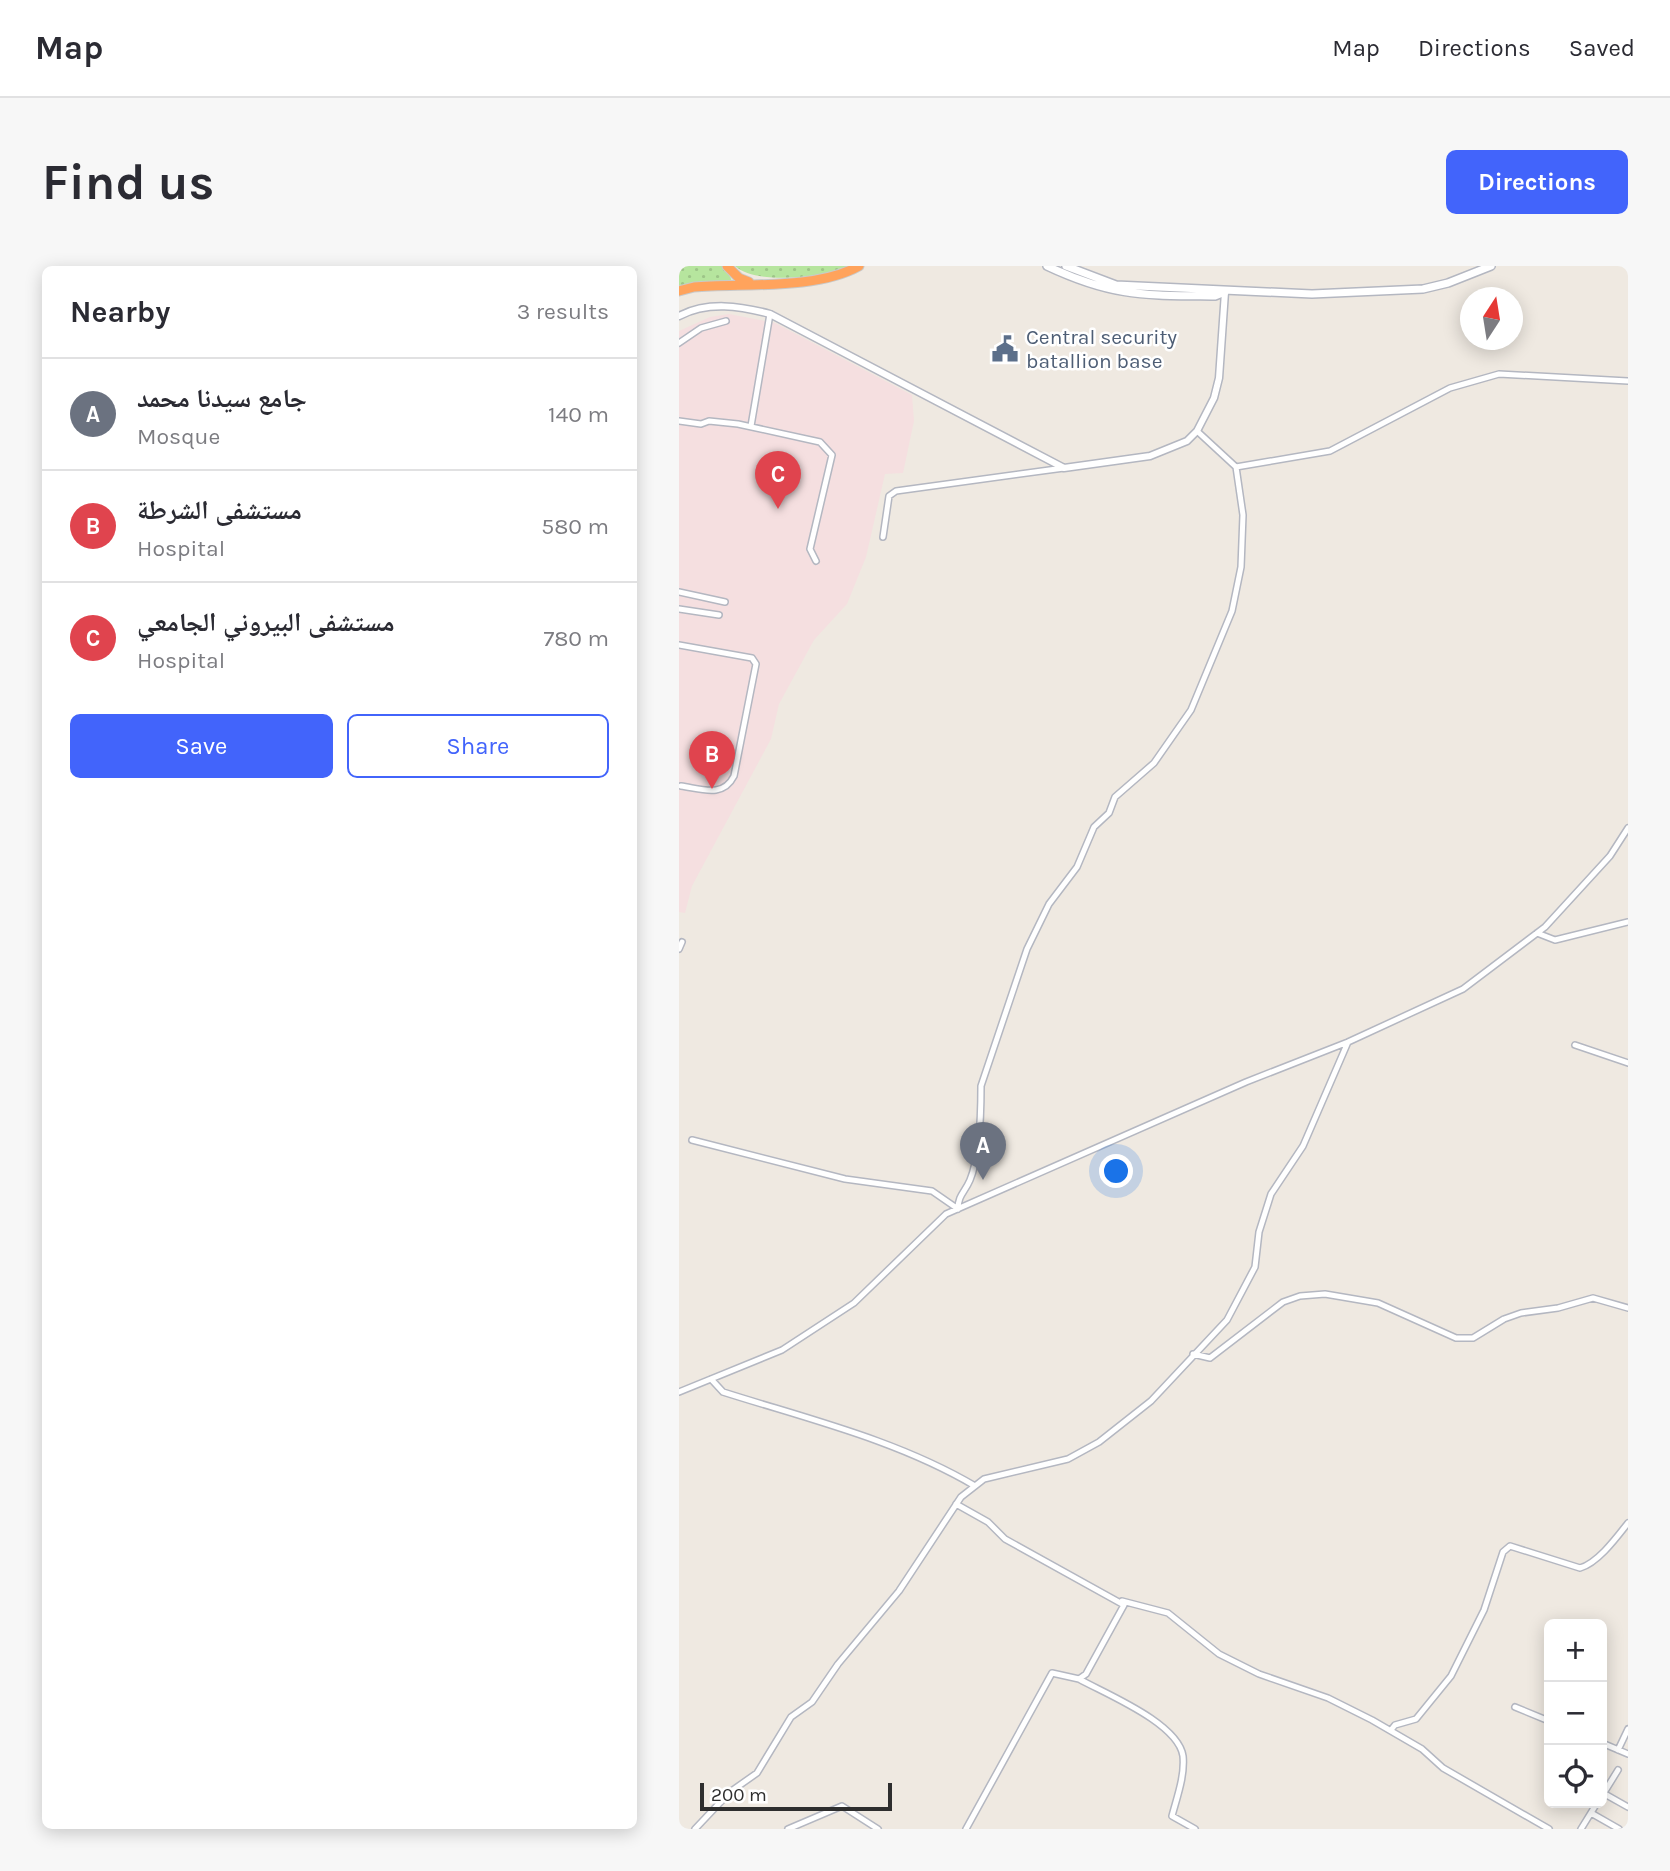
<!DOCTYPE html>
<meta charset="utf-8">
<style>
:root{--surface:#fff;--page:#f7f7f7;--text:#2b2b33;--muted:#7c7c81;--line:#e1e1e2;--accent:#4264fb}
body{margin:0;font-family:Karla,"Noto Naskh Arabic",sans-serif;background:var(--page);color:var(--text)}
.controls{position:absolute;right:21px;bottom:21px;display:grid;overflow:hidden;border-radius:10px;box-shadow:0 4px 18px #0003}
.controls button{width:63px;height:63px;display:grid;place-items:center;padding:0;border:0;border-bottom:2px solid var(--line);background:var(--surface);color:var(--text);font:35px sans-serif}
.compass{position:absolute;left:781px;top:21px;width:63px;height:63px;border-radius:50%;background:var(--surface);box-shadow:0 4px 18px #0003;rotate:12deg}
.scale{position:absolute;left:21px;bottom:18px;width:192px;box-sizing:border-box;padding-left:7px;border:4px solid #2e2e2e;border-top:0;font-size:19px;line-height:24px;white-space:nowrap;color:#2e2e2e;-webkit-text-stroke:5px #fff;paint-order:stroke}
.you{position:absolute;left:438px;top:906px;width:24px;height:24px;margin:-18px;border:5px solid #fff;border-radius:50%;background:#1a73e8;box-shadow:0 0 0 10px #1a73e833}
.badge{display:grid;place-items:center;width:46px;height:46px;border-radius:50%;background:var(--accent);color:#fff;font-size:23px;font-weight:700}
.pin{position:absolute;translate:-50% -58px;filter:drop-shadow(0 2px 4px #0008)}
.pin::after{content:'';position:absolute;top:37px;width:24px;height:21px;background:inherit;clip-path:polygon(0 0,100% 0,50% 100%)}
.list{margin:0;padding:0;list-style:none}
h2{display:flex;justify-content:space-between;align-items:center;height:91px;margin:0;padding:0 28px;font-size:30px}
h2 small{font-size:23px;font-weight:400;color:var(--muted)}
.list li{display:grid;grid-template-columns:46px 1fr auto;gap:21px;align-items:center;box-sizing:border-box;height:112px;padding:0 28px;border-top:2px solid var(--line)}
.list b{display:block;font-size:26px;white-space:nowrap}
.list p{margin:0;font-size:23px;white-space:nowrap;color:var(--muted)}
.list em{font-size:23px;font-style:normal;color:var(--muted)}
.actions{display:flex;gap:14px;padding:21px 28px}
.actions a{flex:1;padding:16px 0;border:2px solid var(--accent);border-radius:10px;text-align:center;font-size:24px;color:var(--accent)}
.actions .main{background:var(--accent);color:#fff}
.icon{flex:none;width:38px;height:38px;fill:none;stroke:currentColor;stroke-width:2;stroke-linecap:round;stroke-linejoin:round}
.map{position:relative;flex:none;width:949px;height:1563px;overflow:hidden;border-radius:10px}
header{display:flex;align-items:center;gap:42px;box-sizing:border-box;height:98px;padding:0 35px;background:var(--surface);border-bottom:2px solid var(--line)}
header strong{font-size:33px}
nav{display:flex;gap:38px;margin-inline-start:auto;font-size:24px}
.intro{display:flex;align-items:center;justify-content:space-between;box-sizing:border-box;height:168px;padding:0 42px}
h1{margin:0;font-size:49px}
.button{padding:18px 32px;border-radius:10px;background:var(--accent);color:#fff;font-size:24px;font-weight:700}
main{display:flex;gap:42px;padding:0 42px}
aside{flex:1;background:var(--surface);border-radius:10px;box-shadow:0 4px 18px #0003}
.map>svg:first-child{display:block}
.medical{fill:#f5dfe0}
.grass{fill:url(#grass-dots)}
.lines{fill:none;stroke-linecap:round;stroke-linejoin:round}
.minor-casing{stroke:#b4b7c1;stroke-width:8}
.tertiary-casing{stroke:#b4b7c1;stroke-width:9}
.secondary-casing{stroke:#b4b7c1;stroke-width:10}
.motorway-casing{stroke:#c9c9c9;stroke-width:11}
.minor{stroke:#fff;stroke-width:5}
.tertiary{stroke:#fff;stroke-width:6}
.secondary{stroke:#fff;stroke-width:7}
.motorway{stroke:#ffa35c;stroke-width:9}
.labels{text-anchor:middle;dominant-baseline:central;stroke-width:5;stroke-linejoin:round;paint-order:stroke}
.service-label{font-size:21px;fill:#4e5e75;stroke:#fff;text-anchor:start}
</style>
<header>
<strong>Map</strong>
<nav><a>Map</a><a>Directions</a><a>Saved</a></nav>
</header>
<div class="intro"><h1>Find us</h1><a class="button">Directions</a></div>
<main>
<aside>
<h2>Nearby<small>3 results</small></h2>
<ul class="list">
<li><span class="badge" style="background:#6b7280">A</span><div><b>جامع سيدنا محمد</b><p>Mosque</p></div><em>140 m</em></li>
<li><span class="badge" style="background:#e0444e">B</span><div><b>مستشفى الشرطة</b><p>Hospital</p></div><em>580 m</em></li>
<li><span class="badge" style="background:#e0444e">C</span><div><b>مستشفى البيروني الجامعي</b><p>Hospital</p></div><em>780 m</em></li>
</ul>
<div class="actions"><a class="main">Save</a><a>Share</a></div>
</aside>
<div class="map">
<svg width="949" height="1563" viewBox="0 0 949 1563">
<defs>
<pattern id="grass-dots" width="8" height="8" patternUnits="userSpaceOnUse" patternTransform="scale(1.75)"><rect width="8" height="8" fill="#b6e59e"/><path d="M2 2h.1M6 6h.1" fill="none" stroke="#9dc588" stroke-width="1.8" stroke-linecap="round"/></pattern>
</defs>
<rect width="100%" height="100%" fill="#efe9e1"/>
<path class="medical" d="M50 48 96 57 233 129 235 155 224 207 206 208 187 291 168 338 135 374 100 438 92 473 13 620 6 647 0 646V65L31 51Z"/>
<path class="grass" d="M0 0H46L53 15 0 21Z
M56 0H172C146 11 78 20 56 0Z"/>
<g class="lines">
<g class="minor-casing">
<path id="minor" d="M0 77 22 62 47 55
M0 155 22 158 30 155 59 158 141 176 153 189 131 283 137 295
M72 160 91 48
M518 165 557 201 651 185 771 122 820 108 949 115
M204 271 210 230 217 225 385 202
M0 326 46 336
M0 343 40 349
M0 379 73 392 77 398 55 510C44 532 23 523 2 520
M858 667 876 674 949 656
M0 683 3 676
M896 779 949 797
M13 874 166 913 253 925 279 943C279 929 286 926 291 914 301 890 302 846 302 820L348 683 370 638 398 601 415 561 430 547 436 531 475 497 512 444 553 345 562 301 564 249 557 201
M514 1088 531 1092 604 1036 621 1030 646 1028 699 1037 777 1072H794L825 1053 842 1047 879 1042 914 1032 949 1042
M32 1113 44 1126C129 1153 218 1174 296 1220
M0 1126 103 1084 175 1037 267 948 567 816 669 776 784 723 866 661 931 590 949 562
M277 1238 309 1256 326 1273 445 1339 407 1408 400 1413 373 1407 287 1563
M443 1335 489 1347 540 1388 580 1408 649 1432 693 1454 743 1483 764 1502 870 1563
M400 1413C427 1428 499 1457 504 1490 506 1510 498 1531 493 1550L516 1563
M836 1441 870 1455
M712 1464 716 1459 737 1453 772 1410 805 1344 824 1286 831 1280 901 1302C919 1297 938 1271 949 1257
M923 1477 949 1488
M939 1484 949 1463
M924 1527 949 1541
M923 1530 939 1504
M912 1547 940 1563
M16 1563 51 1526 78 1507 112 1451 133 1436 159 1398 220 1325 282 1231 305 1213 389 1193 420 1176 472 1135 548 1054 576 1001 580 966 592 928 624 880 669 776
M109 1563 163 1540 199 1563
M902 1563 918 1537"/>
</g>
<g class="tertiary-casing">
<path id="tertiary" d="M0 50C29 35 61 40 91 48L385 202 471 190 508 175 518 165 535 132 540 112 546 26"/>
</g>
<g class="secondary-casing">
<path id="secondary" d="M368 0C434 31 465 29 536 30L546 26
M387 0 437 19 633 28 744 23 769 17 812 0"/>
</g>
<g class="motorway-casing">
<path id="motorway" d="M48 0 60 12 70 16
M0 25 15 21C64 17 137 24 180 0"/>
</g>
<use href="#minor" class="minor"/>
<use href="#tertiary" class="tertiary"/>
<use href="#secondary" class="secondary"/>
<use href="#motorway" class="motorway"/>
</g>
<defs>
<g id="civic-bare" transform="scale(2.1)"><path d="M-.6-6.5H3V-4.5H.6V-3L4-1V1h2V6H-6V1h2V-1L-.6-3ZM-1.2 2.5V6h2.4V2.5Z" fill="#5c6f8a" stroke="#fff" stroke-width="2.5" paint-order="stroke"/></g>
</defs>
<g fill-rule="evenodd">
<use href="#civic-bare" x="326" y="83"/>
</g>
<g class="labels">
<g class="service-label">
<text x="347" y="71">Central security<tspan x="347" dy="24">batallion base</tspan></text>
</g>
</g>
</svg>
<div class="controls">
<button>+</button>
<button>−</button>
<button><svg class="icon" aria-label="locate" viewBox="0 0 24 24"><circle cx="12" cy="12" r="6"/><path d="M12 2v4M12 18v4M2 12h4M18 12h4"/></svg></button>
</div>
<svg class="compass" viewBox="-18 -18 36 36"><path d="M0-13l5 13h-10z" fill="#e53935"/><path d="M0 13l5-13h-10z" fill="#7c7c81"/></svg>
<div class="scale">200 m</div>
<div class="you"></div>
<div class="pin badge" style="left:304px;top:914px;background:#6b7280">A</div>
<div class="pin badge" style="left:33px;top:523px;background:#e0444e">B</div>
<div class="pin badge" style="left:99px;top:243px;background:#e0444e">C</div>
</div>
</main>
